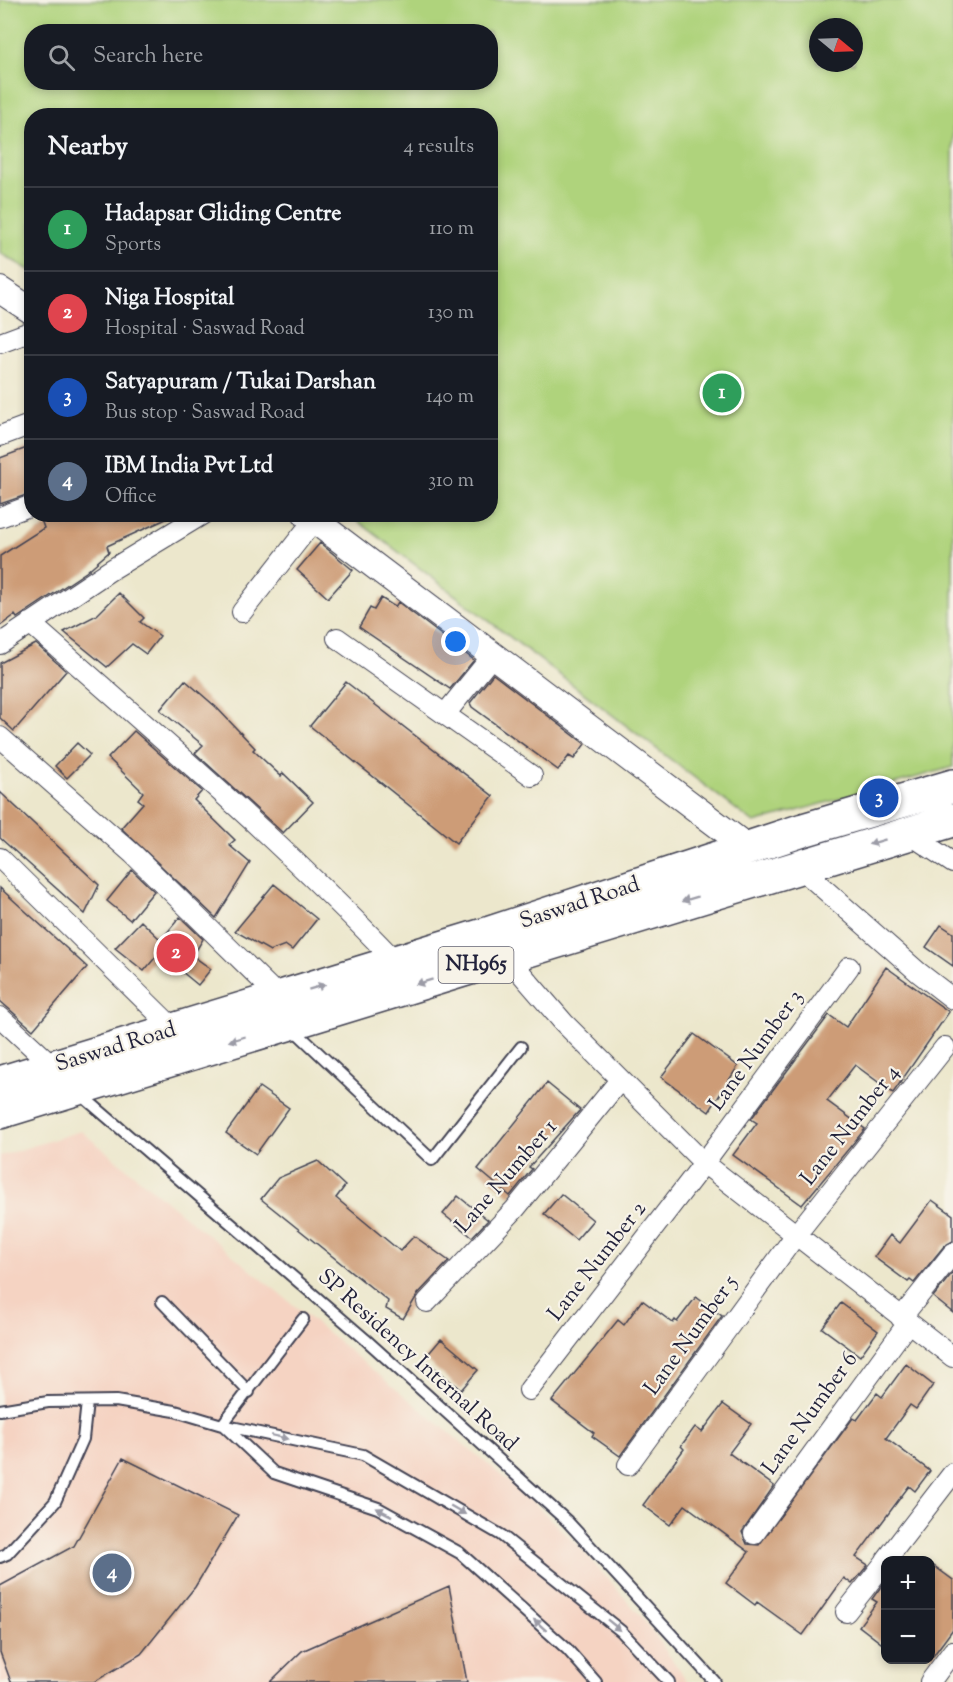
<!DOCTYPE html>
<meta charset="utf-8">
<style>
:root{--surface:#171b24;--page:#20242c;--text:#f1f3f6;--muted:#9ea1a6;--line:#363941;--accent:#7c3aed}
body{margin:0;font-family:"Sorts Mill Goudy",serif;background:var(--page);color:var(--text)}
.controls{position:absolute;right:18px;bottom:18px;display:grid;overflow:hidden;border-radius:12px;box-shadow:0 3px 9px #0003}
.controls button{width:54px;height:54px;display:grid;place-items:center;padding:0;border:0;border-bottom:2px solid var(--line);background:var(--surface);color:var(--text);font:30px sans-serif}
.compass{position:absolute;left:809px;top:18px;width:54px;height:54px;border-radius:50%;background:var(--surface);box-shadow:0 3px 9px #0003;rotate:109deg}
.you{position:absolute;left:456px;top:642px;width:21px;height:21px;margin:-15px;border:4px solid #fff;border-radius:50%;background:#1a73e8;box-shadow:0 0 0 9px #1a73e833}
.badge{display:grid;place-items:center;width:39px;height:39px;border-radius:50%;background:var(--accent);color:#fff;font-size:20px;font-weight:700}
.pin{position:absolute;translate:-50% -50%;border:3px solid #fff;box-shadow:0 2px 6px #0006}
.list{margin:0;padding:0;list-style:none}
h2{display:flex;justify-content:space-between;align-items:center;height:78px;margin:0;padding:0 24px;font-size:26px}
h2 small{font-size:20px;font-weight:400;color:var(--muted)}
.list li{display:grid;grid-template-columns:39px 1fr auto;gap:18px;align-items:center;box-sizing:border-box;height:84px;padding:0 24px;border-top:2px solid var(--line)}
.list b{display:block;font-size:22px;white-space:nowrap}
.list p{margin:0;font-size:20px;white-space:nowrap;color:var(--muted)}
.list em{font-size:20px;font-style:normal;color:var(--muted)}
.icon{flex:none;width:33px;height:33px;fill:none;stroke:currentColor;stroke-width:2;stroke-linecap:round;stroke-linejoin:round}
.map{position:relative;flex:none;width:953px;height:1682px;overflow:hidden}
.search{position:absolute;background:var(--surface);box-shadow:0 3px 9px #0003;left:24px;top:24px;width:474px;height:66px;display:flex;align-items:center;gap:15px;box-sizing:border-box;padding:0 21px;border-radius:24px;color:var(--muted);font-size:22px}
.panel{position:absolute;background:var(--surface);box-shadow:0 3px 9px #0003;left:24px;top:108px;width:474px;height:414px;border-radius:24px}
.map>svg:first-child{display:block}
.built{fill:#f5d3c2}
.park{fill:#afd37c;stroke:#687a5c;stroke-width:1.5;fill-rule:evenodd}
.building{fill:#cd9c77}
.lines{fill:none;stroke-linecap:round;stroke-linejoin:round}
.service-casing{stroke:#404051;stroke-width:14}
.minor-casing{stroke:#404051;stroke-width:22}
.tertiary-casing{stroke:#404051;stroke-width:28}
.trunk-casing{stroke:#404051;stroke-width:36}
.service{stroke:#fff;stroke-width:10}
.minor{stroke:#fff;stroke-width:20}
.tertiary{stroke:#fff;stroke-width:26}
.trunk{stroke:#fff;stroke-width:33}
.oneway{fill:#9c9ca7}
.labels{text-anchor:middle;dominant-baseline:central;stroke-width:4.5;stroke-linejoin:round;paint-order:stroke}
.shield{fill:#f7f3e8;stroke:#62616f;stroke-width:1.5}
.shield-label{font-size:21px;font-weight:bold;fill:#22223b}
.street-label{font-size:22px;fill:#22223b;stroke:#f7f3e8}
</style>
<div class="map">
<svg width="953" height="1682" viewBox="0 0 953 1682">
<rect width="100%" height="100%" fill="#f7f3e8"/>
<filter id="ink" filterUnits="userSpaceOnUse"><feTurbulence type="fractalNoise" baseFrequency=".0167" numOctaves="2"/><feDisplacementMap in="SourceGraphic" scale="12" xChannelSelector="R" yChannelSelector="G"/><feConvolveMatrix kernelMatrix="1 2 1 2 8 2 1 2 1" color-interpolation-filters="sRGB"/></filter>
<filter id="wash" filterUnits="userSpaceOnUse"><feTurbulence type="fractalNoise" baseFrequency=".008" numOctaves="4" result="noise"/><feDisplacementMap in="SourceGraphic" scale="24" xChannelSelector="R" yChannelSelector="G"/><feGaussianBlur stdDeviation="1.35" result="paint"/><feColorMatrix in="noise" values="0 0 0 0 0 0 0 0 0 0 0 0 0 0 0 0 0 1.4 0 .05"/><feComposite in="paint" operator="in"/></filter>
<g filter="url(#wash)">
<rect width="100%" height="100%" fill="#ece7cc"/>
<path class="built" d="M81 1131 529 1498 581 1549 641 1616 688 1682H0V1156Z"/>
<path class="park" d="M0 0H953V767L754 823 350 515 490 514V116H32L31 271 0 253ZM818 27H854V63H818ZM32 32H490V82H32Z"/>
<g id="blocks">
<path class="building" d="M32 446V493L0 504V458Z
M39 514H177L107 546 109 552 86 572 17 618 15 615 0 626V556L44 528Z
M320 543 353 570 328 598 297 570Z
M119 593 144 618 140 622 160 636 146 654 132 644 107 667 64 632 97 615Z
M381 598 395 607 398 602 474 660 450 689 359 627 370 608 374 610Z
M36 644 66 671 14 731 0 718V663Z
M493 674 585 744 574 759 569 756 558 770 472 707 470 703Z
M185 680 216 707 255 748 253 750 281 776 283 773 313 802 283 833 195 753 203 745 160 710Z
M346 682 493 796 456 843 310 726Z
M134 731 202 791 194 800 235 840 229 845 250 863 216 918 121 828 143 803 138 799 143 792 108 758Z
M77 743 90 755 67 778 55 766Z
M0 792 99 885 85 914 0 838Z
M132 870 154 891 130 920 107 901Z
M274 884 317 919 292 950 285 945 270 951 235 931Z
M0 888 87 967 33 1030 0 1001Z
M180 917 203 939 193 956 211 969 198 985 159 953 144 971 115 948 141 921 161 940Z
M941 925 953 933V966L926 947Z
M886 967 949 1012 893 1093 855 1065 827 1101 865 1129 802 1205 733 1155 757 1123 751 1119 829 1015 846 1027Z
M694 1034 738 1066 709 1112 661 1077Z
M547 1083 580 1110 529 1167 532 1169 510 1196 478 1169Z
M259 1087 289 1108 256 1154 226 1133Z
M318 1161 345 1186 336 1198 400 1251 414 1236 449 1261 418 1294 403 1319 386 1309 388 1301 261 1199 278 1178Z
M561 1194 593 1220 576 1240 544 1214Z
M458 1196 488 1220 472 1237 443 1214Z
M932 1200 953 1215V1241L944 1246 914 1283 910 1280 908 1282 874 1257 890 1235 900 1243Z
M953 1272V1313L933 1297Z
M696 1297 722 1316 620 1456 592 1436 594 1433 552 1401 618 1320 624 1325 642 1300 673 1323 675 1320 677 1322Z
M841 1303 878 1331 860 1356 822 1328Z
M441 1339 478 1370 461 1390 424 1359Z
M906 1364 933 1385 916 1409 910 1405 886 1438 930 1471 915 1491 909 1486 856 1557 868 1565 852 1584 844 1578 803 1635 757 1602 755 1605 726 1583 749 1552 685 1505 670 1525 643 1505 684 1449 681 1446 695 1427 702 1432 723 1404 751 1424 729 1453 774 1486 742 1532 747 1544 759 1545 853 1418 857 1420 877 1393 882 1397Z
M123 1458 238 1515 195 1587 141 1654 94 1682H11L0 1652V1586L74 1546Z
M930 1563 953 1580V1629L930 1660Z
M885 1581V1646L859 1626 877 1602 872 1599Z
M449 1586 467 1682H270L302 1651Z"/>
</g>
</g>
<g filter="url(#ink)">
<use href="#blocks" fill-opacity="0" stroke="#404051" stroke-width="1.5"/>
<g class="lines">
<g class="service-casing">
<path id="service" d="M292 1028 432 1160 521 1047
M79 1093 365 1339 567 1521 715 1682
M162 1302 249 1392
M0 1410 48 1402 116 1401 175 1411 222 1425 363 1455 501 1535 621 1631 669 1682
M222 1425 303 1319
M223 1425 274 1473 378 1508 460 1553 567 1649 596 1682
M0 1557 7 1554 55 1502 83 1439 87 1402"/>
</g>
<g class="minor-casing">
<path id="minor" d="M0 343 32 331
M0 436 32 424
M0 517 32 505
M242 612 314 520
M30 623C156 734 281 841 396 962
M337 638 532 776
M0 644 109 571 203 514
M446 713 493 655
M0 737 133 854 280 998
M908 833 953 863
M0 858 175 1030
M798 866 918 972 953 999
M506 956 564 1023 704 1163 953 1357
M0 1017 54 1067
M427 1302 515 1209 620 1080
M901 1318 953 1253
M529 1390 704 1163 849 967
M628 1465 795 1236 945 1047
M754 1534 908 1323
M886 1560 953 1473
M846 1612 886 1561
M930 1682 953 1651"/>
</g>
<g class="tertiary-casing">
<path id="tertiary" d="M0 290 32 311
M306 514 748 848"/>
</g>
<g class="trunk-casing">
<path id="trunk" d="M0 1083 487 934 803 830 953 786
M0 1112 953 820"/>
</g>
<use href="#service" class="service"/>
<use href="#minor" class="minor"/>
<use href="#tertiary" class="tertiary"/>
<use href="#trunk" class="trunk"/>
</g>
<defs><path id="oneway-solid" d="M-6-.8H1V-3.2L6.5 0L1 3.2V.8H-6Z" transform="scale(1.5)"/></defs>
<g class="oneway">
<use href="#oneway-solid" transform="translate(877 842) rotate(163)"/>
<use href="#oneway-solid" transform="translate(690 899) rotate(163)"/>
<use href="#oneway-solid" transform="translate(424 982) rotate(163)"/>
<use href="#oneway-solid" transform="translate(317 987) rotate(-17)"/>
<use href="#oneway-solid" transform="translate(237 1039) rotate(163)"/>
<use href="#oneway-solid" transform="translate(280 1437) rotate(12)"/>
<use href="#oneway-solid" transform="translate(458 1510) rotate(30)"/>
<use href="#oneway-solid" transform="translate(384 1512) rotate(-153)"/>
<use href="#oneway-solid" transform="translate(540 1625) rotate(-138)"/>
<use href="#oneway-solid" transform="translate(614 1625) rotate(39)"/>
</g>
</g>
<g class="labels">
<rect class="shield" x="438.5" y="947" width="75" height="36" rx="4.5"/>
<g class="shield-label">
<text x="476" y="965">NH965</text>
</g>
<g class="street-label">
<text transform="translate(580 904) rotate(-18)">Saswad Road</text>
<text transform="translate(116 1048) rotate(-17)">Saswad Road</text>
<text transform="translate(757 1051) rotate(-54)">Lane Number 3</text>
<text transform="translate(851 1126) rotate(-52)">Lane Number 4</text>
<text transform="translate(507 1177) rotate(-49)">Lane Number 1</text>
<text transform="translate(598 1262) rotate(-52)">Lane Number 2</text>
<text transform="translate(692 1336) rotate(-54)">Lane Number 5</text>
<text transform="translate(417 1361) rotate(42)">SP Residency Internal Road</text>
<text transform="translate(811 1414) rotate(-54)">Lane Number 6</text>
</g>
</g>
</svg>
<div class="controls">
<button>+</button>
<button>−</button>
</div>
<svg class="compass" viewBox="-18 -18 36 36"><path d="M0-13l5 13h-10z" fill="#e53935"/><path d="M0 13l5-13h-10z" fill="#9ea1a6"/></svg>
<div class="you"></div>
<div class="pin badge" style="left:722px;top:393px;background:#2e9e5b">1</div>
<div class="pin badge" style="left:176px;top:953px;background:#e0444e">2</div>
<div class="pin badge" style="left:879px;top:798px;background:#1a4fb4">3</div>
<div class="pin badge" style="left:112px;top:1573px;background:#5c6f8a">4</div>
<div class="search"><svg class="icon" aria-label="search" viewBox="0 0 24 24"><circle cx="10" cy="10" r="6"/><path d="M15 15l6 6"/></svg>Search here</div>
<section class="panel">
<h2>Nearby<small>4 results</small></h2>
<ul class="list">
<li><span class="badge" style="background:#2e9e5b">1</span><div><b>Hadapsar Gliding Centre</b><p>Sports</p></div><em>110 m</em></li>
<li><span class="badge" style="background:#e0444e">2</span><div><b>Niga Hospital</b><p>Hospital · Saswad Road</p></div><em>130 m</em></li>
<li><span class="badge" style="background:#1a4fb4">3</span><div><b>Satyapuram / Tukai Darshan</b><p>Bus stop · Saswad Road</p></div><em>140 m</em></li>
<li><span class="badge" style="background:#5c6f8a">4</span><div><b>IBM India Pvt Ltd</b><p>Office</p></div><em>310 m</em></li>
</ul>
</section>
</div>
